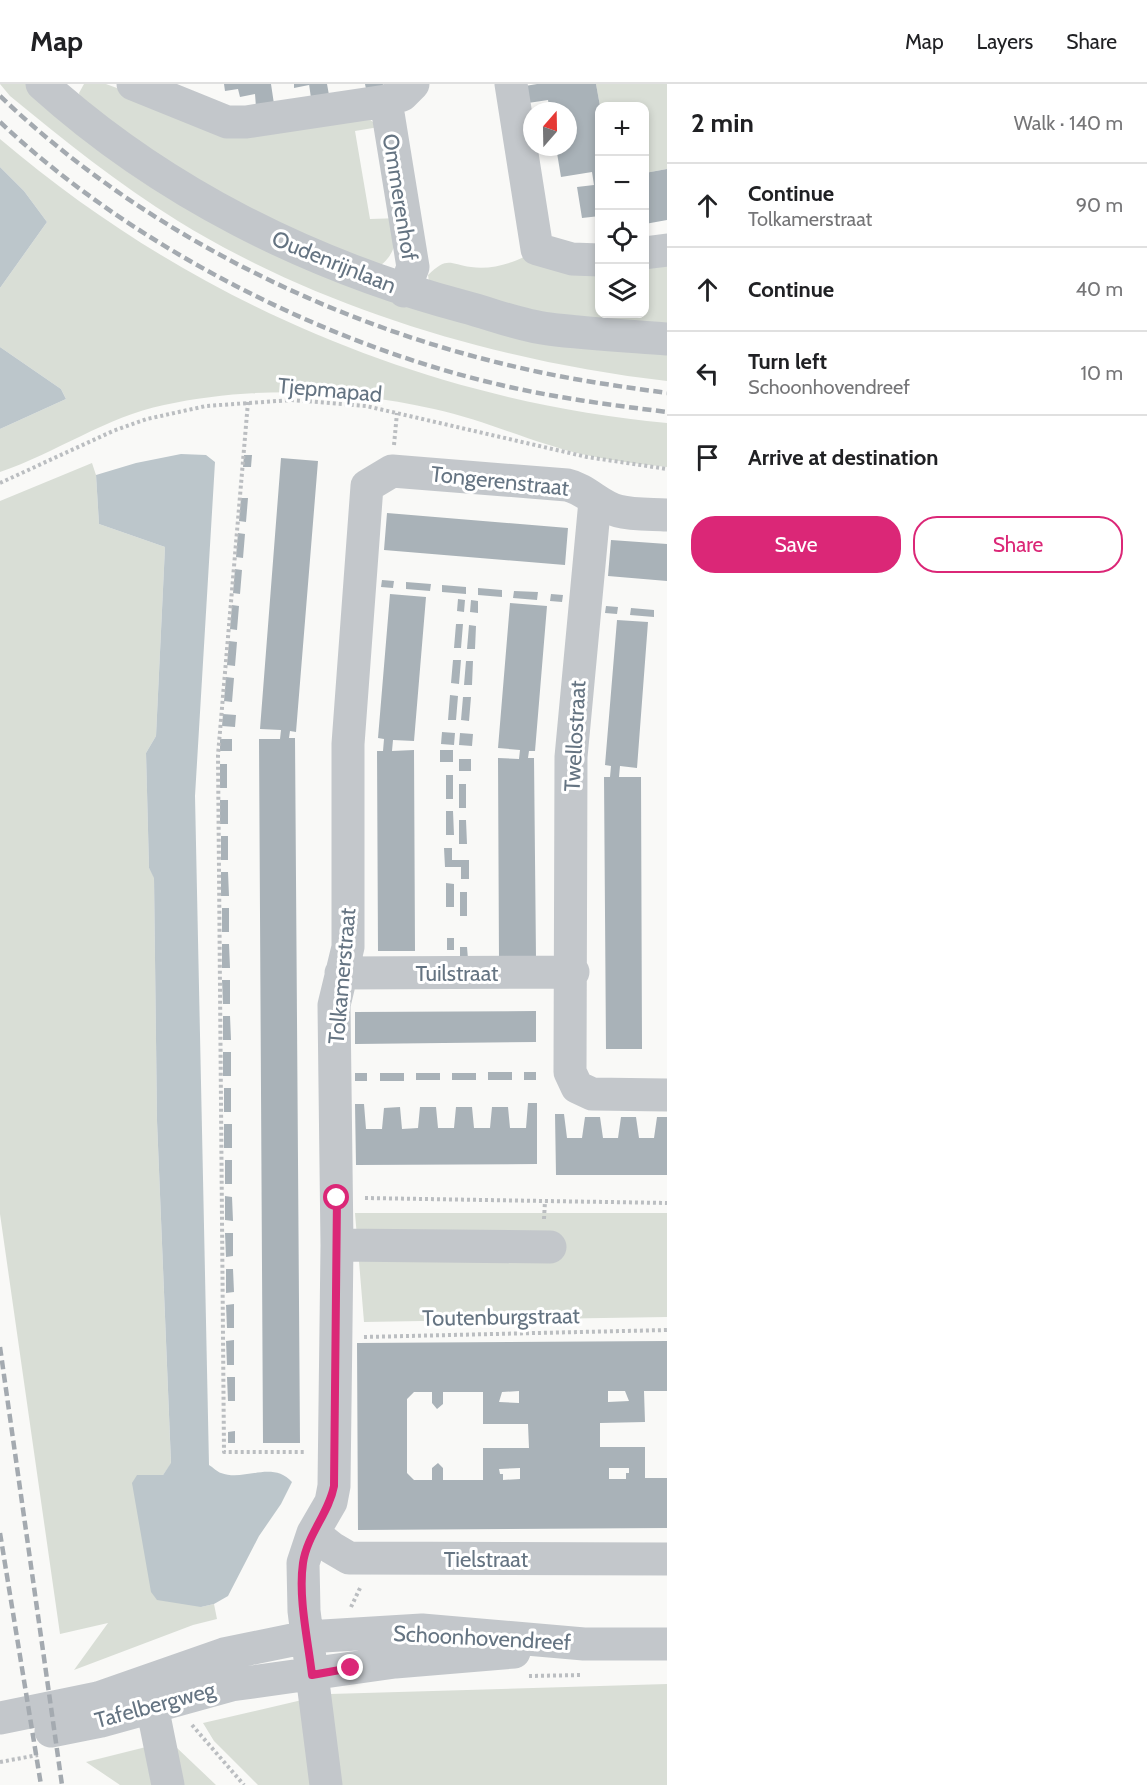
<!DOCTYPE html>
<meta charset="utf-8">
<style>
:root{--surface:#fff;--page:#f6f6f6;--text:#202124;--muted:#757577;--line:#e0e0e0;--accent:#db2777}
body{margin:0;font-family:Cabin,sans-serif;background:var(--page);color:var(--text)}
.controls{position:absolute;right:18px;top:18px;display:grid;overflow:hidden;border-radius:12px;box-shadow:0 3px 9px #0003}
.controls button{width:54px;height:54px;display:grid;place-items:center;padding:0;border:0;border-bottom:2px solid var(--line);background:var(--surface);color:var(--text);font:30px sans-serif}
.compass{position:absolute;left:523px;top:18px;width:54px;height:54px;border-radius:50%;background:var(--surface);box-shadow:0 3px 9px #0003;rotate:20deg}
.stop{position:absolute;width:18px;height:18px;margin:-14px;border:4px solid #db2777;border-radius:50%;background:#fff}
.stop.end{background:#db2777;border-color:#fff;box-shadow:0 2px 6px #0008}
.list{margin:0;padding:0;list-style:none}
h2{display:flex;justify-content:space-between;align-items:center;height:78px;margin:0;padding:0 24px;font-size:26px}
h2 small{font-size:20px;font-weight:400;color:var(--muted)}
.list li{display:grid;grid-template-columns:39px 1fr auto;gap:18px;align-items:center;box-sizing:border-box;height:84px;padding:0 24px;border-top:2px solid var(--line)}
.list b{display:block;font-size:22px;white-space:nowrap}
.list p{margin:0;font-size:20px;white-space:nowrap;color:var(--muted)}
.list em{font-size:20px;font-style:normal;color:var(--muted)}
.actions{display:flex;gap:12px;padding:18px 24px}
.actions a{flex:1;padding:14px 0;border:2px solid var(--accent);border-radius:24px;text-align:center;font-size:21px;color:var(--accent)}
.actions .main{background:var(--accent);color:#fff}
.icon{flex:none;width:33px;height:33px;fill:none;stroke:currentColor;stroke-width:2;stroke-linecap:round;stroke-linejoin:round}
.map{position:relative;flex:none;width:667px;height:1701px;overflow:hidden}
header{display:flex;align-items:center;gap:36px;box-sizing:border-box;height:84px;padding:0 30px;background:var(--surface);border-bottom:2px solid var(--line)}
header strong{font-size:28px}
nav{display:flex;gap:33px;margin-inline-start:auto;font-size:21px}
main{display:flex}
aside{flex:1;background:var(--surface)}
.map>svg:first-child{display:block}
.green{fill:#d9ded6}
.water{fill:#bcc6cb}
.building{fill:#a9b2b8;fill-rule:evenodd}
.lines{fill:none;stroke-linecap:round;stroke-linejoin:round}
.path{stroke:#bbbec1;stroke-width:4;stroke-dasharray:3 3;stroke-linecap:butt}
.minor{stroke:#c3c7cb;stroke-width:33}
.rail{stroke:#a4aab0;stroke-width:4.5;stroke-dasharray:9 4.5;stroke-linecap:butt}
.route{stroke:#db2777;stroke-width:8}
.labels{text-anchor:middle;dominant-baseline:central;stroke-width:6;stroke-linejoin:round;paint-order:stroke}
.street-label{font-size:22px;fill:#657482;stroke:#fff}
</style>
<header>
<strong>Map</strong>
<nav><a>Map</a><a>Layers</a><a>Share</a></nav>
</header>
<main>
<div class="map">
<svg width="667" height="1701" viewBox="0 0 667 1701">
<rect width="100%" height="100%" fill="#f9f9f7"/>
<path class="green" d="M0 0H27L222 139 667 264V297C501 278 321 225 178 137 118 100 64 56 10 12Z
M84 0H106L231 46 362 29 379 43 355 47 370 135 401 134C397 155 395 174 375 185L282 146 159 75 80 13 79 9Z
M596 0H667V85L645 89 644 22H600Z
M0 55C188 215 421 316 667 339V383C640 380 613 377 586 371 534 360 486 336 434 325 346 305 252 302 164 321 106 333 56 369 0 388V345L66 315 61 305 0 263V204L47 138 24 107 0 83Z
M526 172 599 183 600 230H644L645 178 667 176V240L548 238 429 198 428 191C448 172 449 180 471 183 489 186 510 180 526 172Z
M92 379 96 391 99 440 165 463 156 652 146 669 149 784 154 793 157 1037 171 1380 163 1391H137L201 1523 214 1520 217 1535 193 1541 74 1586 108 1539 60 1550 0 1130V417Z
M355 1129H667V1233L364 1238Z
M667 1600V1701H336L330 1610Z
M302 1616 312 1701H258L214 1657 203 1639Z
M150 1662 157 1701H120L86 1678Z
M176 1663 216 1701H180Z"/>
<path class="water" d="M0 83 24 107 47 138 0 204Z
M0 263 61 305 66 315 0 345Z
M181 370 206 371 215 378 195 712 209 1381C213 1383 217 1388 221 1389 244 1398 272 1376 292 1398L281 1420 259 1452 228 1512 214 1520 201 1523 157 1516 151 1508 132 1399 137 1391H163L171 1379 157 1037 154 794 149 784 146 669 156 652 165 463 99 440 96 391 136 379Z"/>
<path class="building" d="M224 0H271L274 20 256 23 255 10 240 13 238 5 225 7Z
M294 0H309V1L294 4Z
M309 0H327L329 11 311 14Z
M365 0H383L384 2 366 5Z
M537 0H596L600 22V132L582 134 577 103 594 101 592 88 561 93 557 69 549 71 548 63H568V27H550L548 16 528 19 525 2Z
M667 85V136L645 140V89Z
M244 371H252L251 383H243Z
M281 374 318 377 296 648 290 647 289 654H295L300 1359H263L259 655H280L281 646 260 645Z
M241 414H248L246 438 239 437Z
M387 429 568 444 565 481 384 466Z
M238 449 245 450 243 474 236 473Z
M611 456 667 460V497L608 492Z
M235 485 242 486 240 510 233 509Z
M382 496 394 497 393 504 381 503Z
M406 498 431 500 430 507 406 505Z
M442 501 466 503V510L442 508Z
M478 504 502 506V513L478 511Z
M514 507 538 508 537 516 513 514Z
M390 510 426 513 414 657 393 656 392 667 414 666 415 867H378L377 667H383L384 655 378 654Z
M551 510 563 511 562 518 550 517Z
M458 515 465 516 464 528 457 527Z
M471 516 478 517V529L470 528Z
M510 519 547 522 535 667H529L528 674H534L536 874 499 875 498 674 519 675 520 666 498 664Z
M232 521 239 522 237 546 230 545Z
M606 522 618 523 617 530 605 529Z
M631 524 654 526V533L630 531Z
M617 536 648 538 637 684 620 682 619 693H641L642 965H606L604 693H610L611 682 605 681Z
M456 540H463L461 564H454Z
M469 541 476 542 475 565H467Z
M229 557 237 558 235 582 227 581Z
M453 576H461L459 600 451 599Z
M466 577H473L472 601H464Z
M226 593 234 594 232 618 224 617Z
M450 611 458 612 456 636H448Z
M463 613H471L469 637 461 636Z
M223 630 236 631 235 643 222 642Z
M442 648 455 649 454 661 441 660Z
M460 649 473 650 472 662 459 661Z
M220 655H232V667H220Z
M440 666H453V678H440Z
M459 675H471V687H459Z
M220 680H227V704H220Z
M446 691H453V715H446Z
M459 700H466V724H459Z
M220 716H228V740H220Z
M446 727H453L454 751H446Z
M459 736H466L467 760H459Z
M221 752H228V776H221Z
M444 764H452V776H469V795H461V783H445Z
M221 788H228L229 812H221Z
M446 799 454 800V823H446Z
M460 808H467V832H460Z
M222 824H229V848H222Z
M447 854H454V866H447Z
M222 860H229L230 884H222Z
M460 863H467L468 875H460Z
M222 896H230V920H223Z
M536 927V958L355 960V928Z
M223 932H230L231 956H223Z
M223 968H231V992H223Z
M488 988H512V996H488Z
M524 988H536V996H524Z
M355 989H367V997H355Z
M380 989H404V997H380Z
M416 989H440V996H416Z
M452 989H476V996H452Z
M224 1004H231V1028H224Z
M528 1019H537V1080L356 1081 355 1020H364L366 1045H382L384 1024 400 1023 402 1045 418 1044 420 1023H436L438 1044H454L456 1023H472L474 1044H490L492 1023H508L510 1044H526Z
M555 1030H564L567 1054H582L585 1033H600L603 1054H618L621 1033H636L639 1054H654L657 1033H667V1091H556Z
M224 1040H232V1064H224Z
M225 1076H232V1100H225Z
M225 1112 232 1113 233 1137 225 1136Z
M225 1149H233V1172L226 1173Z
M226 1185H233L234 1208 226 1209Z
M234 1220V1244H227L226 1221Z
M234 1256V1281H227L226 1257Z
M667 1257V1307H644L645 1338 600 1339V1363H645V1394H667V1444L358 1446 357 1259ZM519 1307V1319L499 1318 502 1308ZM608 1307H625L629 1317 608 1318ZM414 1308H432V1319L437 1325 443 1320V1308H483V1340H528L529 1364H483V1396H443V1384L438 1379 432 1384V1396H414L407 1389V1315ZM520 1384V1395L503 1396V1390H500L499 1385ZM609 1384H629V1389H626V1395H609Z
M227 1293H235V1317H228Z
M235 1347V1359H228V1348Z"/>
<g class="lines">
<path class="path" d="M248 318 218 671 224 1368H306
M394 361 397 329
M0 399 113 347 147 335 206 322 292 316 366 322 587 373 667 385
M365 1114 667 1119
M544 1135 545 1117
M364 1253 667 1246
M351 1523 361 1502
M529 1592 582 1591
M192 1641 244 1701
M0 1678 38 1671"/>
<path class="minor" d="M42 0C162 108 310 182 465 223 492 230 521 242 549 245 588 250 628 252 667 255
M133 0 227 38H246L386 17 402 11 413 0
M511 0 537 165 572 175 600 176
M386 17 413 183 404 207
M644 169 667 166
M595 417 571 673 570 988 577 1003 592 1010 667 1011
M341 889 573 888
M337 1161 550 1163
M313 1449 332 1464 349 1474 667 1475
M152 1622 168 1701
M0 1634 98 1614 224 1570 307 1553 422 1546 584 1560H667
M51 1647 101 1637 231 1601 395 1578 514 1568
M326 1701 304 1527 303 1479 313 1449 331 1418 334 1402 337 1161 334 921 348 863V660L367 402 392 387 567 401C586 405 599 422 618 427 633 431 652 430 667 431"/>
<path class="rail" d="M0 12C151 156 355 253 559 292 595 299 631 304 667 309
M0 38C131 162 326 261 501 301 556 314 611 321 667 328
M0 1263 62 1701
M0 1449 41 1701"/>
</g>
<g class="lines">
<path class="route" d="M337 1114 334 1402C329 1429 307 1451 303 1479 298 1513 308 1557 312 1591L351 1584"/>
</g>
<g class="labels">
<g class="street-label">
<text transform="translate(400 113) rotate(81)">Ommerenhof</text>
<text transform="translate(334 178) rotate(22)">Oudenrijnlaan</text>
<text transform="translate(330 306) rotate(5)">Tjepmapad</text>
<text transform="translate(500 397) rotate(6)">Tongerenstraat</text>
<text transform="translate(575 652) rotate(-87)">Twellostraat</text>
<text x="457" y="889">Tuilstraat</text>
<text transform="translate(342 892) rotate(-85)">Tolkamerstraat</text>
<text transform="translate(501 1233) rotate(-1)">Toutenburgstraat</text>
<text x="486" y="1475">Tielstraat</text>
<text transform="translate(482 1554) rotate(3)">Schoonhovendreef</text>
<text transform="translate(155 1621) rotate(-15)">Tafelbergweg</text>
</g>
</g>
</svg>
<div class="controls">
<button>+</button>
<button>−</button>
<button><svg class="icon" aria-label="locate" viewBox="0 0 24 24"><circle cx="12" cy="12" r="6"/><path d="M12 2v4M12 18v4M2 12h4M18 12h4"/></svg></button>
<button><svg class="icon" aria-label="layers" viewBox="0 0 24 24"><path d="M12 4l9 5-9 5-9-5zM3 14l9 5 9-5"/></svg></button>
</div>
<svg class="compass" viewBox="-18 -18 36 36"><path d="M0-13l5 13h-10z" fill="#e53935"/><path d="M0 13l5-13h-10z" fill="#757577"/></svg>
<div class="stop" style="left:337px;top:1114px"></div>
<div class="stop end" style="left:351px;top:1584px"></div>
</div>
<aside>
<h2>2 min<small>Walk · 140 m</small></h2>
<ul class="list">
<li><svg class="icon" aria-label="ahead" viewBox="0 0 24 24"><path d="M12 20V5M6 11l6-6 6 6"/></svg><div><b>Continue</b><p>Tolkamerstraat</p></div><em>90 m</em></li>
<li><svg class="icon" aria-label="ahead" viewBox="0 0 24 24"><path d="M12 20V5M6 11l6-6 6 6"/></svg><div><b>Continue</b></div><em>40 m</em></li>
<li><svg class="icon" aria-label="left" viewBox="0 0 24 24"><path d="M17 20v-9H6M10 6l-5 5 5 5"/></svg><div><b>Turn left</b><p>Schoonhovendreef</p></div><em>10 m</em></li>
<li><svg class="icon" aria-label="arrive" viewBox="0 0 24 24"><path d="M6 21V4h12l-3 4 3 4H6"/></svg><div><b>Arrive at destination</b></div></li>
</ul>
<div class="actions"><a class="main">Save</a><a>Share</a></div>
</aside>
</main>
